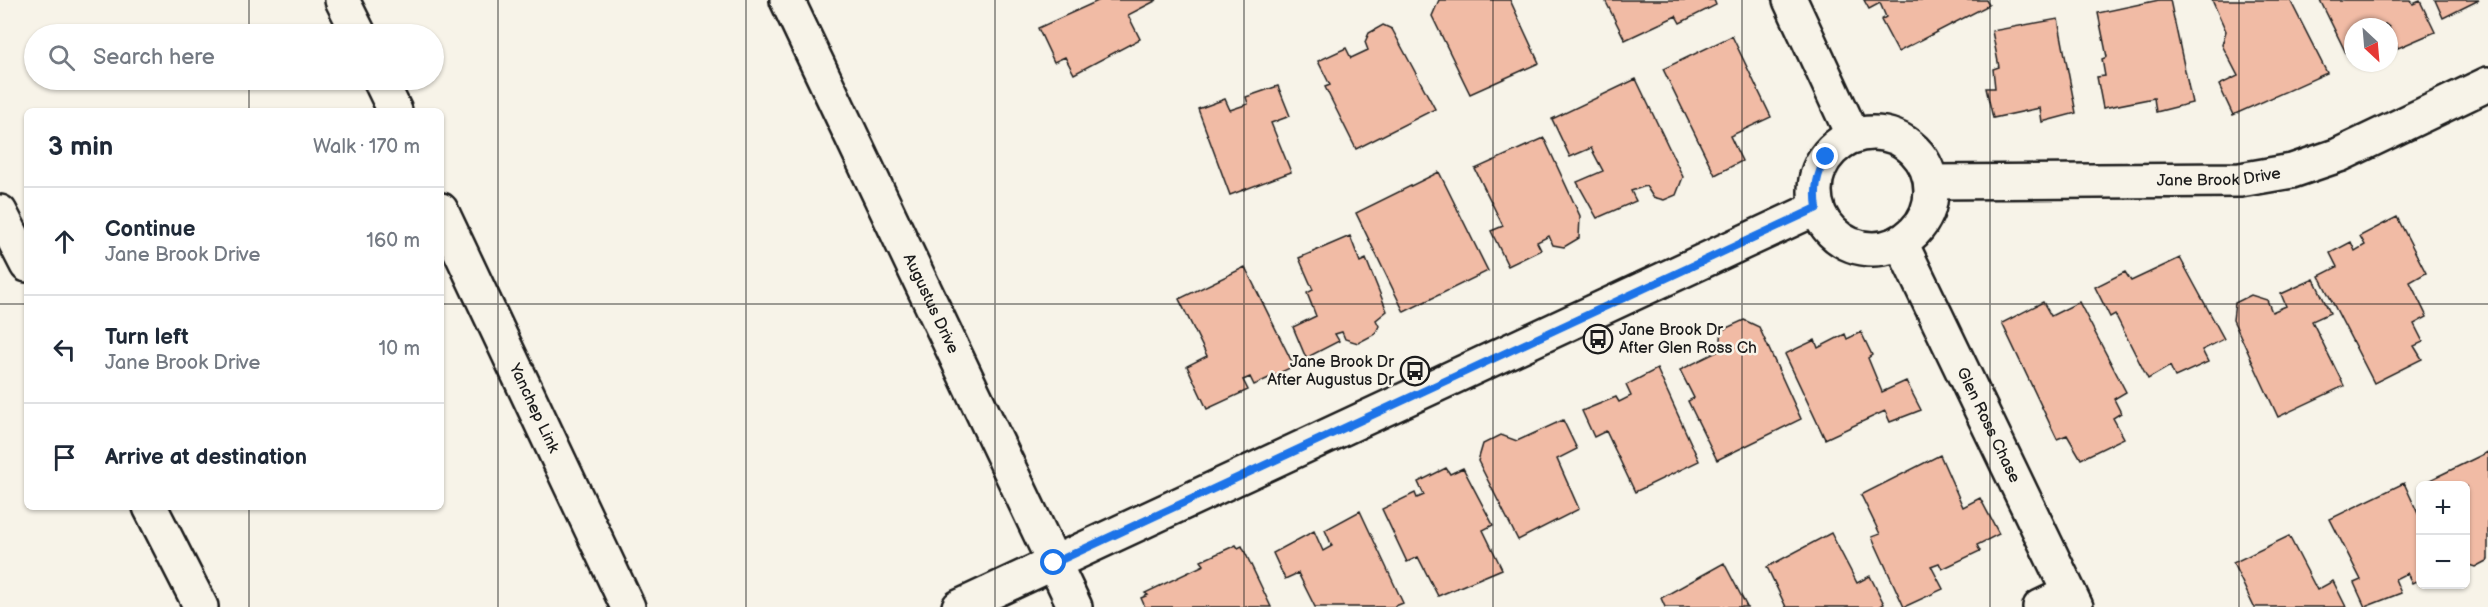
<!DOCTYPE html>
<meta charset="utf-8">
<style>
:root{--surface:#fff;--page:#f6f6f7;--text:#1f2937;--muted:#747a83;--line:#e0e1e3}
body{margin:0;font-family:"Balsamiq Sans",sans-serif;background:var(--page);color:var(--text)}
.controls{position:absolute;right:18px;bottom:18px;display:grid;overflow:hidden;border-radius:9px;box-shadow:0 2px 4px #0004}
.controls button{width:54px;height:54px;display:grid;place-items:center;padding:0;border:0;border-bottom:2px solid var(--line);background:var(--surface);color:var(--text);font:30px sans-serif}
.compass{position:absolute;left:2344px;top:18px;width:54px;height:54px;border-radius:50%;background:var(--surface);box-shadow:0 2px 4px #0004;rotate:154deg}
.stop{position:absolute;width:18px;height:18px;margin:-14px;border:4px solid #1a73e8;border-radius:50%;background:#fff}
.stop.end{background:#1a73e8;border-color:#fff;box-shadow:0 2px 6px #0008}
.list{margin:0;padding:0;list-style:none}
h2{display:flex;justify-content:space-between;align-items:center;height:78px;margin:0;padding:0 24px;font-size:26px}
h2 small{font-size:20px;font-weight:400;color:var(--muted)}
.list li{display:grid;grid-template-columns:39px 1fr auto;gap:18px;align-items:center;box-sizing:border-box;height:108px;padding:0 24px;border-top:2px solid var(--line)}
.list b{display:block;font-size:22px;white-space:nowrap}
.list p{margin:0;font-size:20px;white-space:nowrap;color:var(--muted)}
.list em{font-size:20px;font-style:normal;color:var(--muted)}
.icon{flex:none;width:33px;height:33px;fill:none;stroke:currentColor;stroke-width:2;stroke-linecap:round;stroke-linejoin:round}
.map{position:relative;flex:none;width:2488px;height:607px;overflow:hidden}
.search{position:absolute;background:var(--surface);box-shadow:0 2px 4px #0004;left:24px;top:24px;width:420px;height:66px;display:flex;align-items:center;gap:15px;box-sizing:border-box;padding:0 21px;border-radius:33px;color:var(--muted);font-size:22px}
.panel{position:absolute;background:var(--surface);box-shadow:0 2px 4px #0004;left:24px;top:108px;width:420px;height:402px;border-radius:9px}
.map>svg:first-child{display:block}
.building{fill:#f1bba5;stroke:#1c1c1c;stroke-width:1.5}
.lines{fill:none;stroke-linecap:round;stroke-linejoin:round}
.street-casing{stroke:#1c1c1c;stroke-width:38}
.street{stroke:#f7f3e8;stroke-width:33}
.route{stroke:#1a73e8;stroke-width:8}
.grid{fill:none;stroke:#1c1c1c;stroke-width:1.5;stroke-opacity:0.55}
.labels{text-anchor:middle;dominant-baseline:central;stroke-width:5;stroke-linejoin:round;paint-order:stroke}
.street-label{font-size:16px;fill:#1c1c1c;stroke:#f7f3e8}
.poi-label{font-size:16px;fill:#1c1c1c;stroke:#f7f3e8;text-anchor:start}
</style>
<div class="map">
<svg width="2488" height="607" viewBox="0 0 2488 607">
<rect width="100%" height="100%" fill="#f7f3e8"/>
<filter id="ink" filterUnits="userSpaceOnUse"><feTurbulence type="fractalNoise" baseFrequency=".0167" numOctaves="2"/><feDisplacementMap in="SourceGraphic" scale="12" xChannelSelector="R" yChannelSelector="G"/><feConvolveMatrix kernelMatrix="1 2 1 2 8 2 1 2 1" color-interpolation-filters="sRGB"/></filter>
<g filter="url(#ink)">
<path class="building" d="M1100 0H1157L1128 15 1140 39 1074 74 1065 57 1054 62 1038 28Z
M1439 0H1510L1539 63 1470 94 1432 16Z
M1605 0H1714L1716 5 1680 23 1676 16 1625 40Z
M1864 0H1986L1989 5 1898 52 1881 20 1886 17 1880 3 1869 9Z
M2159 0H2170L2192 103 2156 112 2154 98 2103 108 2097 77 2105 76 2102 59 2107 57 2098 13Z
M2212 0H2290L2327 73 2233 115 2219 85 2238 76 2222 45 2226 31Z
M2320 0H2411L2413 4 2420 1 2435 32 2398 48 2389 27 2385 24 2380 27H2353V50L2346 53Z
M2435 0H2479L2443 18Z
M2058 19 2076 113 2042 122 2040 108 1993 118 1986 88H1995L1993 69 1999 67 1992 31Z
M1383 25 1392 29 1435 109 1356 149 1325 87 1330 85 1318 61 1346 48 1351 58 1368 50 1365 42 1369 33Z
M1732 36 1771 117 1730 136 1742 161 1715 175 1663 69Z
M1636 79 1683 177 1676 195 1664 200 1653 197 1646 186 1631 191 1636 201 1597 218 1577 182 1603 171 1591 148 1570 157 1552 119Z
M1278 86 1290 116 1271 123 1291 172 1230 195 1198 109 1225 99 1230 110 1248 104 1246 97Z
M1544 138 1580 216 1579 238 1564 247 1553 245 1549 236 1537 242 1541 250 1508 266 1491 231 1503 226 1475 169Z
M1439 172 1488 271 1404 312 1356 213Z
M2397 217 2426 273 2410 282 2427 317 2414 324 2423 342 2414 346 2422 359 2374 383 2319 276 2337 267 2330 253 2351 242 2355 251 2365 245 2360 236Z
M1350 236 1360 262 1366 259 1387 311 1376 320 1379 326 1375 334 1358 343 1345 339 1342 332 1335 334 1339 341 1306 358 1293 327 1316 316 1307 293 1313 290 1299 258Z
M2180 258 2224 339 2202 350 2208 362 2175 377 2170 366 2148 379 2115 314 2110 317 2095 287 2125 272 2131 281Z
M1245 267 1294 366 1254 385 1250 377 1243 380 1248 390 1207 409 1187 366 1207 356 1179 299Z
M2314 279 2330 313 2312 321 2344 386 2278 417 2233 320 2235 303 2251 295 2267 300 2272 312 2286 306 2281 294Z
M2043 302 2051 316 2079 302 2126 392 2114 399 2121 413 2113 418 2124 438 2081 459 2067 435 2057 439 2002 323Z
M1744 320 1759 327 1801 419 1717 460 1688 401 1694 398 1680 370 1725 348 1721 339 1722 330Z
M1861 332 1872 355 1868 358 1882 392 1906 381 1921 410 1890 422 1885 411 1825 439 1785 354 1815 340 1818 348 1845 334 1847 339Z
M1657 369 1699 461 1635 492 1606 431 1594 437 1582 411 1616 397 1619 402 1631 396 1626 385Z
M1563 420 1577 449 1557 459 1579 509 1518 540 1478 461 1483 444 1501 435 1517 441Z
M2488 452V560L2475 567 2466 564V486H2425L2424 483Z
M1940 455 1963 507 1980 498 1999 534 1977 545 1980 551 1942 569 1939 563 1931 566 1943 589 1904 607 1872 537 1880 534 1861 495Z
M1446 468 1450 474 1463 468 1493 525 1483 530 1502 569 1438 596 1418 557 1407 562 1382 509 1415 493 1417 498 1424 495 1418 482Z
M2404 483 2420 518V579L2412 583 2407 573 2395 579 2401 593 2365 607 2354 583 2361 580 2330 519Z
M1360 511 1403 603 1393 607H1315L1298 573 1285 579 1273 553 1314 531 1323 551 1332 546 1325 530Z
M1831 533 1857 583 1870 576 1884 604 1879 607H1786L1767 567Z
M2289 536 2317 590 2333 581 2346 607H2254L2233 563Z
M1236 545 1238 548 1242 546 1271 607H1145L1141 598 1148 595 1145 593 1204 565 1201 561Z
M1724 563 1747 607H1665L1661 598Z"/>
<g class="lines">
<g class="street-casing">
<g id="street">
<path d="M342 0 359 34"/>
<path id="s1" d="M787 0 1075 607"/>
<path d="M1790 0 1853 136"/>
<path d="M380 80 395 111"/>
<circle cx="1873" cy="191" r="58"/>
<path id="s2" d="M1931 182 2240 180 2292 171 2339 155 2488 84"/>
<path id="s3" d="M441 210 628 607"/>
<path d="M0 212 27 265"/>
<path id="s4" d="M1901 243 2076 607"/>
<path d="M150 507 201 607"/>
<path d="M959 607 1817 208"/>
<path d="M2040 607 2069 593"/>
</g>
</g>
<use href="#street" class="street"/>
</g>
</g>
<g class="lines" filter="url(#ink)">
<path class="route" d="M1054 563 1817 208C1814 188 1817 175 1826 157"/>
</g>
<path class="grid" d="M249 0V34M498 0V607M746 0V607M995 0V607M1244 0V607M1493 0V607M1742 0V607M1990 0V607M2239 0V607M249 80V111M0 304H27M441 304H2488M249 507V607"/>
<defs>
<g id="bus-ring" transform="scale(1.5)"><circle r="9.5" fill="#f7f3e8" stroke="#1c1c1c" stroke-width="1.5"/><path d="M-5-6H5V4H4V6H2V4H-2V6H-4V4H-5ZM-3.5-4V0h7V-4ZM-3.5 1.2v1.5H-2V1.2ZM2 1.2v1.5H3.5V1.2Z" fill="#1c1c1c"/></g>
</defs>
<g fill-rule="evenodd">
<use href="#bus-ring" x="1598" y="339"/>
<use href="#bus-ring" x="1415" y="371"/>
</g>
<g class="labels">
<g class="street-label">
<text stroke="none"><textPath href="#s2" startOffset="288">Jane Brook Drive</textPath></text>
<text stroke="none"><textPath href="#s1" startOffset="336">Augustus Drive</textPath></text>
<text stroke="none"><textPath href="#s3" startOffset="219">Yanchep Link</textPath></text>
<text stroke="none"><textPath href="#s4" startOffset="202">Glen Ross Chase</textPath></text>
</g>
<g class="poi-label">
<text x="1619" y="330">Jane Brook Dr<tspan x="1619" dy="18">After Glen Ross Ch</tspan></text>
<text x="1394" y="362" text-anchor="end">Jane Brook Dr<tspan x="1394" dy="18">After Augustus Dr</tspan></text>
</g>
</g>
</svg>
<div class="controls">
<button>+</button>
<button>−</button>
</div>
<svg class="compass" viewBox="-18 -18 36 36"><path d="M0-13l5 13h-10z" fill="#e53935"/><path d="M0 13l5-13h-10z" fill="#747a83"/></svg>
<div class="stop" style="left:1054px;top:563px"></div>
<div class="stop end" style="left:1826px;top:157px"></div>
<div class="search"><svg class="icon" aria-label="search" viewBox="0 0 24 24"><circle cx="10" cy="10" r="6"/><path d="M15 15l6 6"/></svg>Search here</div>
<section class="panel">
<h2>3 min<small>Walk · 170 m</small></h2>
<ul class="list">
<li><svg class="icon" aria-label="ahead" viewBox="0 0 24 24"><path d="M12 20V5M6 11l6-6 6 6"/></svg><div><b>Continue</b><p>Jane Brook Drive</p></div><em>160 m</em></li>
<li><svg class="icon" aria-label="left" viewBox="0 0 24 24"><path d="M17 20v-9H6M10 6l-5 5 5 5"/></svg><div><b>Turn left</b><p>Jane Brook Drive</p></div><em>10 m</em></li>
<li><svg class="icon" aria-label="arrive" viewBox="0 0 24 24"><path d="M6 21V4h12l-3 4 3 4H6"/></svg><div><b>Arrive at destination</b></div></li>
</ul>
</section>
</div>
